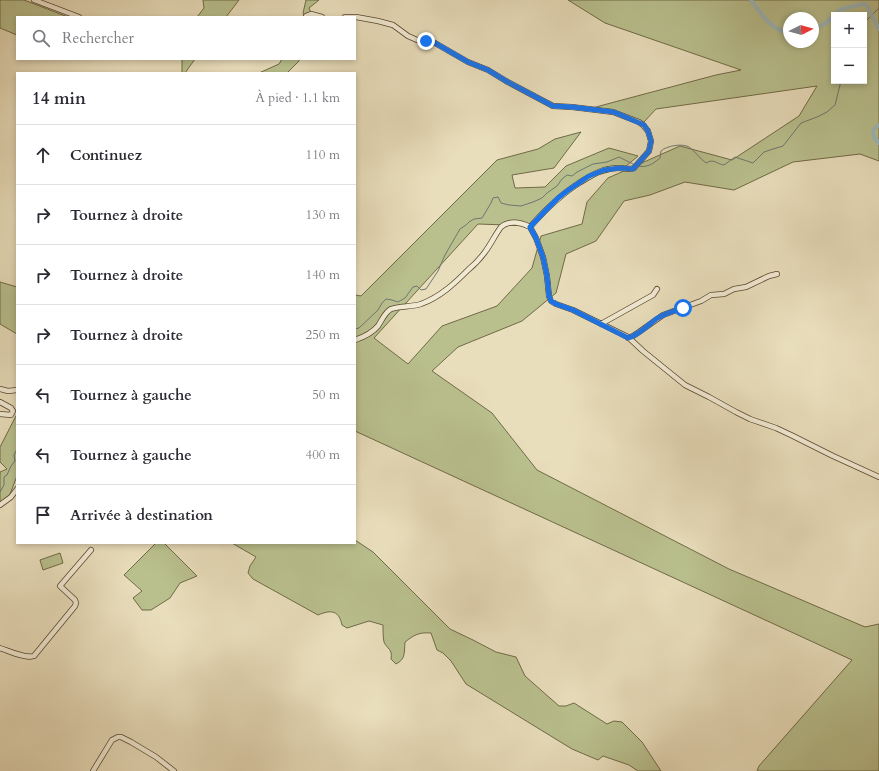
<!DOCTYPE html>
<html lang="fr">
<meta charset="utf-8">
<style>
:root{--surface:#fff;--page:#f2f2f3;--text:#2b2b33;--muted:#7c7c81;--line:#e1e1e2}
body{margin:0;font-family:Cardo,serif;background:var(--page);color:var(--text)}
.controls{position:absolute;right:12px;top:12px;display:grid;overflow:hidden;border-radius:0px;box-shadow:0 2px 6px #0003}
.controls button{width:36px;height:36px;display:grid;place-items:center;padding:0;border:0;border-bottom:1px solid var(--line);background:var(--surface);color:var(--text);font:20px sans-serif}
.compass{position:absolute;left:783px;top:12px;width:36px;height:36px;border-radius:50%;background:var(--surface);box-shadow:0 2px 6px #0003;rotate:85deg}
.stop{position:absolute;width:12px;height:12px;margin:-9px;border:3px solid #1a73e8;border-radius:50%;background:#fff}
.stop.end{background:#1a73e8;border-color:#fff;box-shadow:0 1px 4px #0008}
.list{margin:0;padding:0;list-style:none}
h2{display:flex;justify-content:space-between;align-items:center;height:52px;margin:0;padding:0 16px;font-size:17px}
h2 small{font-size:13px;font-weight:400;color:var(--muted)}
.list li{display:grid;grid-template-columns:26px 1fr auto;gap:12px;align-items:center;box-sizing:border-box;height:60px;padding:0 16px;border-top:1px solid var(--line)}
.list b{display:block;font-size:15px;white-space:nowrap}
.list em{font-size:13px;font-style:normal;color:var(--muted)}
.icon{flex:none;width:22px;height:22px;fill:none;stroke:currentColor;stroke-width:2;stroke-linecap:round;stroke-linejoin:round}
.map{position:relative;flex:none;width:879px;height:771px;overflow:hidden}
.search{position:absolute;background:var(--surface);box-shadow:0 2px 6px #0003;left:16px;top:16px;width:340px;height:44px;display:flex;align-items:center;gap:10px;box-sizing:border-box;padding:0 14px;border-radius:0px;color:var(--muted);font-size:15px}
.panel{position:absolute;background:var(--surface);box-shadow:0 2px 6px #0003;left:16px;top:72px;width:340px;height:472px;border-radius:0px}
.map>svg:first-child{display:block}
.green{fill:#b9c08e;stroke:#706a47;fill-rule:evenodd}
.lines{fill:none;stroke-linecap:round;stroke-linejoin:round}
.stream{stroke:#6e7771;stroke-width:1}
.canal{stroke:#9db9bd;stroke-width:4}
.minor-casing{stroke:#58462f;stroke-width:6}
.minor{stroke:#f1ead3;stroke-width:4.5}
.route{stroke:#1a73e8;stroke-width:5}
</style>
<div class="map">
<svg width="879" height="771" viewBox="0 0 879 771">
<rect width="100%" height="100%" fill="#e9debc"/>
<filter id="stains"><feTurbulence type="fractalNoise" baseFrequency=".005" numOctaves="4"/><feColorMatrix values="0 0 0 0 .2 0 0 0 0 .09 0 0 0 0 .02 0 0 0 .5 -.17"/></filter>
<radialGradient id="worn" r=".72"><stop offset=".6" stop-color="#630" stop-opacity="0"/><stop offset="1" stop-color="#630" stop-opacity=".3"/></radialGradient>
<path class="green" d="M0 0H24L68 17H17V35L0 28Z
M203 0H239L226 17H197L204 8Z
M306 0H319L309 8 313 17H305L303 13Z
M568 0H879V161L860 154 793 162 734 190 685 182 650 195 624 201 596 241 566 254 556 293 522 321 458 347 432 371 492 413 537 470 729 569 865 627 879 624V771H757L759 766 852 660 355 431V295L361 296 497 160 538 149 555 139 581 132 554 168 512 175 515 188 545 187 566 166 609 148 638 156 625 167 598 175 563 195 534 226 478 224 374 338 408 364 442 326 497 306 532 268 541 236 582 224 587 202 608 178 680 146 732 160 799 116 817 86 656 109 643 123 592 108 716 75 741 70 605 23ZM834 15H864V81H834ZM789 18H813V42H789Z
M182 59H195L185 73H182Z
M282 59H300L298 62 287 73H259L279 64Z
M0 282 17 287V334L0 324Z
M17 414V476L7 502 0 505V472L7 469 0 462V447Z
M355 540 373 552 450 629 473 640 496 652 516 657 525 676 559 706H566L574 703 607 724 614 721 622 722 642 742 661 771H638L629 765 603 756 598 760 572 749 466 684 451 661 443 653 437 650 431 633C419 632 414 635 405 642 404 652 406 659 396 664L391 659C393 649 387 649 384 642 383 637 383 630 383 625L369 621 347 628 342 625C339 611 332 609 318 615L253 579 248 573 250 566 256 557 232 543H355Z
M156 543H164L197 576 180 583 170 598 151 610H142L133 598 142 591 124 575Z
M60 553 63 563 43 570 40 560Z"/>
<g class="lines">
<path class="stream" d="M864 23 879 8
M638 166C647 168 653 164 660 158L661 151C666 146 682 143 689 147 695 151 700 159 706 163 714 158 716 164 724 165L735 157 753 163 764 152 773 149 783 146 801 123 817 117 827 112 835 105 841 81
M355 329 359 328 378 310 382 303 386 299 392 300 398 302 405 298 413 287 417 286 421 290 426 289 438 271 445 255 460 229 466 225 469 222 474 219 482 218 491 203 493 198 498 197 501 203 509 205 521 206 533 202 542 198 547 193 557 186 562 179 567 175 572 176 577 172 593 164 607 162 619 157 635 165
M0 492 4 485V477L7 475 11 466 15 461 14 455 17 449"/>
<path class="canal" d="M751 0C759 11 773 33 789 32
M834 15 841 9 864 4 867 6 879 29
M813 30 826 23 834 15
M879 125C870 130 872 136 879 143"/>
<g class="minor-casing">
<path id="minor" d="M34 0 79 17
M306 17V16L311 14 322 17
M345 17H356L378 21 393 25 408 36 417 40 435 43 468 62 488 70 506 81 553 106 572 107 613 112 639 122 643 125 648 131 651 141 649 151 634 168C630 170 624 168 619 168 614 168 608 169 604 170 594 173 587 178 579 183 560 195 545 210 530 227
M530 227 536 238 543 257 547 276 549 296 551 301 556 304 573 310 628 337 643 351 685 385 709 397 736 412 750 419 776 428 791 435 833 456 879 477
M601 324 653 295 657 289
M628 338 633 336 639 332 663 315 701 301 711 295 724 294 734 289 746 287 769 276 777 274
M355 340C364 337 372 333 378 326 382 320 385 312 391 309 399 306 412 307 421 304 440 297 454 284 468 270 474 265 480 259 485 252 491 244 495 235 501 227 509 220 521 222 530 227
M0 389 8 391 17 390
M0 402 11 408 13 411 11 415 0 414
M0 505 11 497 17 489
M0 648C9 651 26 659 34 656L75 606 76 603 75 600 60 586 91 550
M93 771 112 740 118 737H121L131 742 156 757 174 771"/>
</g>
<use href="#minor" class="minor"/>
</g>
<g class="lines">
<path class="route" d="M426 41 435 43 468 62 488 70 506 81 553 106 572 107 614 112 644 125 648 131 651 141 649 151 633 169 620 168 604 170 589 176 567 191 558 198 546 210 530 227 536 238 543 257 547 276 549 296 551 301 556 304 573 310 628 338C639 335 647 326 656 319 664 314 673 311 683 308"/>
</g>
<rect width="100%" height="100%" filter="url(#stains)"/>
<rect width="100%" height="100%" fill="url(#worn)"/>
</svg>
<div class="controls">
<button>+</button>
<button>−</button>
</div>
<svg class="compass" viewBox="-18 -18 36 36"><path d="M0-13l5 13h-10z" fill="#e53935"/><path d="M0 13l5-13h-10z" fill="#7c7c81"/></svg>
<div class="stop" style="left:683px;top:308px"></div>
<div class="stop end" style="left:426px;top:41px"></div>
<div class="search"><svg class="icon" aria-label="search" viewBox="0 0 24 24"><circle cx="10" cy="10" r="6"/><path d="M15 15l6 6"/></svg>Rechercher</div>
<section class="panel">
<h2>14 min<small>À pied · 1.1 km</small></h2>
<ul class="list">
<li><svg class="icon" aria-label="ahead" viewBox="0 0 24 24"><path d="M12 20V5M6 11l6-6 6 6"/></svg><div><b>Continuez</b></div><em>110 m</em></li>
<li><svg class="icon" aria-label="right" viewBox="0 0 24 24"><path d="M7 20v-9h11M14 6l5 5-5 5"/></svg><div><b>Tournez à droite</b></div><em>130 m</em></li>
<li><svg class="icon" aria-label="right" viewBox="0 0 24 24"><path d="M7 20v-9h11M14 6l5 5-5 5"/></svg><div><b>Tournez à droite</b></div><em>140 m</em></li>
<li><svg class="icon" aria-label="right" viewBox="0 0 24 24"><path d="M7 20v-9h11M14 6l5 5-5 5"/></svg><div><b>Tournez à droite</b></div><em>250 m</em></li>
<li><svg class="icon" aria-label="left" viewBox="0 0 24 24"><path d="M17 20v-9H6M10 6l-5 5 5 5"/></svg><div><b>Tournez à gauche</b></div><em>50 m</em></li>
<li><svg class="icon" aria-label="left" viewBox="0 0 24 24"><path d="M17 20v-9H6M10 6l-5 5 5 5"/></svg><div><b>Tournez à gauche</b></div><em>400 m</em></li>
<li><svg class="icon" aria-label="arrive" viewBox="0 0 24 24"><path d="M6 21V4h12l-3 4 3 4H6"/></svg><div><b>Arrivée à destination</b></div></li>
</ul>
</section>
</div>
